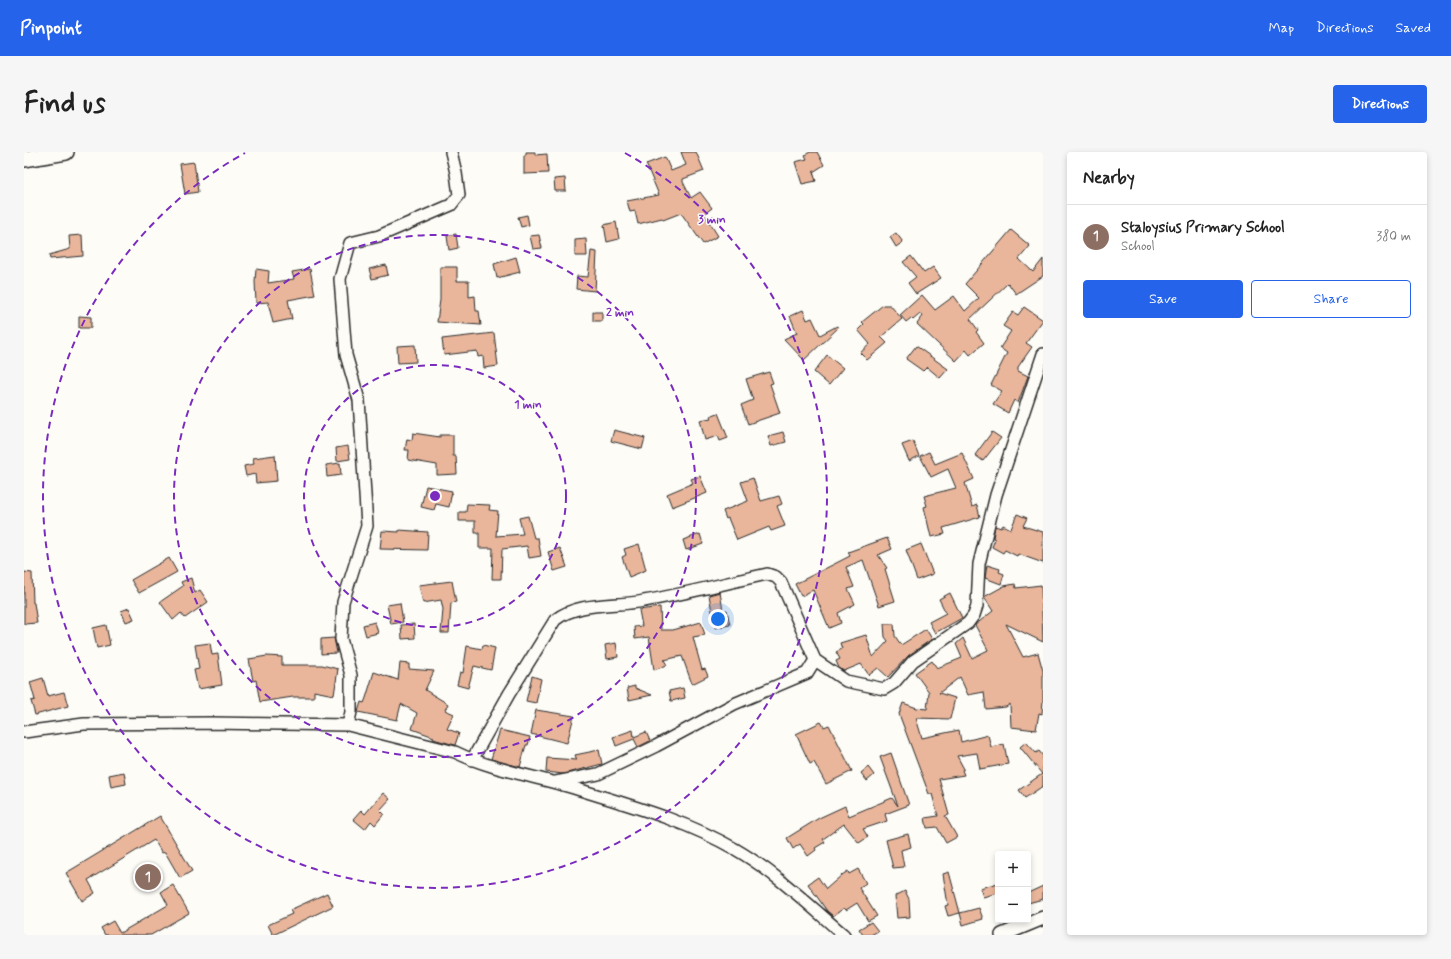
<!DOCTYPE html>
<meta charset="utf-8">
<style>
:root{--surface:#fff;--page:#f6f6f6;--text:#222;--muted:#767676;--line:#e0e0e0;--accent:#2563eb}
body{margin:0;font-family:Mynerve,sans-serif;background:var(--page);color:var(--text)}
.controls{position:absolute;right:12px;bottom:12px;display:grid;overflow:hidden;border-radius:4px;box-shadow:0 2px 6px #0003}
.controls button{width:36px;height:36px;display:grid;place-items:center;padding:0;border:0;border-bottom:1px solid var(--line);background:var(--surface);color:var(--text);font:20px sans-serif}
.you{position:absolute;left:694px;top:467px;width:14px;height:14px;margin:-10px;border:3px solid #fff;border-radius:50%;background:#1a73e8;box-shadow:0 0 0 6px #1a73e833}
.badge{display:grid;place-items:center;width:26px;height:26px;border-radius:50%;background:var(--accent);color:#fff;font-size:13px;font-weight:700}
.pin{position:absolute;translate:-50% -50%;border:2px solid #fff;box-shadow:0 1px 4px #0006}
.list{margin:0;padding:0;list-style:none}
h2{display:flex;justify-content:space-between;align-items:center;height:52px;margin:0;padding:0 16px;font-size:17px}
h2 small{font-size:13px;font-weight:400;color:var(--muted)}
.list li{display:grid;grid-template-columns:26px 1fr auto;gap:12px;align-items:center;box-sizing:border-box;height:64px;padding:0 16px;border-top:1px solid var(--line)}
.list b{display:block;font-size:15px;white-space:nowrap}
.list p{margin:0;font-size:13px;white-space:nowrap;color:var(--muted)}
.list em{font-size:13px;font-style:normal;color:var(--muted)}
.actions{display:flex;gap:8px;padding:12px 16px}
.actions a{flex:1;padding:9px 0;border:1px solid var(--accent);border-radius:4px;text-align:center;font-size:14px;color:var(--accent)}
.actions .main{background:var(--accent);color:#fff}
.map{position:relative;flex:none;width:1019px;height:783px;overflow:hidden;border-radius:4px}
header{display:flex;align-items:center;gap:24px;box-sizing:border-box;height:56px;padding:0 20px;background:var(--accent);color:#fff}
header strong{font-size:19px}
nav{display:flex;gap:22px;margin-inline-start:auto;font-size:14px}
.intro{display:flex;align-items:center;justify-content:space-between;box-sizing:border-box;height:96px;padding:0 24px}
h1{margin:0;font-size:28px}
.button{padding:10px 18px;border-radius:4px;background:var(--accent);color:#fff;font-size:14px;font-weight:700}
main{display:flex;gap:24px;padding:0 24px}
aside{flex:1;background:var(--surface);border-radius:4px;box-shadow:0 2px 6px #0003}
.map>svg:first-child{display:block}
.building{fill:#e9b69b;stroke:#2b2b2b}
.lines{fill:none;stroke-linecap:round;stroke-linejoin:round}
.minor-casing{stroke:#2b2b2b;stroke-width:14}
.tertiary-casing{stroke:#2b2b2b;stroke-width:16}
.secondary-casing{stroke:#2b2b2b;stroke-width:18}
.minor{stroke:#fdfcf7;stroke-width:11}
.tertiary{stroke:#fdfcf7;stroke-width:13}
.secondary{stroke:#fdfcf7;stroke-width:15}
.ring{fill:none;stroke:#7b2cbf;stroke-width:2;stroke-dasharray:7 5}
.centre{fill:#7b2cbf;stroke:#fdfcf7;stroke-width:2}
.ring-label{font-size:12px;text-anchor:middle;font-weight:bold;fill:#7b2cbf;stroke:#fdfcf7;stroke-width:3;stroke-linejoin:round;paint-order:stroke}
</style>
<header>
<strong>Pinpoint</strong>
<nav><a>Map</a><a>Directions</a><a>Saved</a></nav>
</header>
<div class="intro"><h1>Find us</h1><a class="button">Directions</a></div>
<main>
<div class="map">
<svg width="1019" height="783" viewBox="0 0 1019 783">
<rect width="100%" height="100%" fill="#fdfcf7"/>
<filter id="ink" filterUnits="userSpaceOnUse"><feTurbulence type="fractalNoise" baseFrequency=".025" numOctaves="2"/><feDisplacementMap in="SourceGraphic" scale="8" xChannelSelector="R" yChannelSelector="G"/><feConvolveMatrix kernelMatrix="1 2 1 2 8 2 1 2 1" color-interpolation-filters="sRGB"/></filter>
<g filter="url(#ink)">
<path class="building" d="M502 0H511V3L523 2 524 21 500 22V3H502Z
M657 0H672L680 19 659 27V30L667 46 676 40 688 56 680 62 694 84 679 92 657 61 639 68 638 66 614 72 611 59 606 60 603 49 635 43 622 12 641 5 647 19 662 13Z
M786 0H793L800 13 789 20 792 29 778 32 771 10 783 7 781 3Z
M170 10 174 40 161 42 156 12Z
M541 26 542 39H531L530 27Z
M503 63 505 73 497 75 494 65Z
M592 70 595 87 583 90 580 73Z
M987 78 1006 94 995 107 1009 120 1019 107V124L992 142 984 131 946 167 954 178 952 180 960 191 946 203 942 198 932 209 893 172 899 164 896 162 889 168 887 166 882 170 876 163 898 143 911 158 930 144 941 159 955 146 941 132Z
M872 81 879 90 872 95 866 85Z
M432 82 434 96 425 98 423 84Z
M58 83 59 104 26 107 25 103 46 97 45 84Z
M515 83 518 96 509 97 506 84Z
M562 87 563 104H551V88Z
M567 99 573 100 571 139 552 137 553 124 564 125Z
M887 104 900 121 909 115 917 126 892 142 884 131 892 125 879 110Z
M492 105 496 120 473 126 470 112Z
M362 113 364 123 348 127 345 117Z
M416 115H433V129H445V145L451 144 452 159H455L457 173 413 170 416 148Z
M232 117 245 119 244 131 270 127 268 120 286 117 291 143 264 148 268 167 249 171 244 150 232 151 231 129Z
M859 153H866L878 167 857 185 863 191 843 208 836 201 846 192 834 178 840 172 838 170Z
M1000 155 1019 168 1002 191 1008 195 994 215V219L1004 224 994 251 990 248 984 261 969 252 978 239 967 233 983 201 976 196 987 179 979 174 989 160 994 163Z
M779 158 783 168 788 166 796 183 813 174 814 176 780 208 760 187 773 181 766 164Z
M569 160H578V169H569Z
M55 164 67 165V176H55Z
M470 181 474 214 460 216 459 204 454 205 453 199 420 203 418 187Z
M391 193 392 210 374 211 373 194Z
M892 194 924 217 916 226 903 215 899 219 882 207Z
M803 203 819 216 805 233 790 220Z
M745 220 749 231 746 232 756 261 724 272 717 253 729 248 722 227Z
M694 261 704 286 696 289 694 284 681 288 676 268 687 266 686 264Z
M590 278 621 286 618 297 587 289Z
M759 280 762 290 747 294 744 284Z
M968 280 977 286 959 309 951 303Z
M389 281 416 285V283H429V304H432L433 322 413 323V313L384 308 385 298H381L383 287 388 288Z
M889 289 895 304 885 309 878 293Z
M324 294 326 307 313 309 312 296Z
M905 300 911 312 938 301 950 327 941 331 948 355 953 353 956 365 919 376 921 382 907 385 900 355 903 354 900 344 932 336 924 317 907 325 896 304Z
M251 303 253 329 232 331 231 322 222 324 220 314 230 312 229 306Z
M316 311 317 323 303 325 302 313Z
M676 324 683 341 648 355 643 342 669 331 667 327Z
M729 326 737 349 755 344 758 352 753 354 761 374 747 379 745 375 713 388 704 366 702 367 699 359 724 349 717 330Z
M402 334 428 339 425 355 412 352 410 358 397 355Z
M443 352 466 353 465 358 474 359 472 384 499 382 495 366 504 364 510 386H514L517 404 505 406 503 394 478 397 477 427H468L469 396H455V381H451V369H435V360H442Z
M993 362 1003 366 999 374 1019 380V411L994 402 993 404 981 398 979 401 968 395 971 387 969 386 971 374 977 376 979 373 987 377Z
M375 378 404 380 403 398 356 397 358 379 375 380Z
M676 382 679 392 662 398 659 388Z
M863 386 868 397 854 403 863 416 861 417 871 449 855 454 839 408 822 415 830 435 824 437 831 452 814 461 817 471 805 476 789 438 777 444 771 432 826 404 824 400Z
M615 392 622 418 605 425 598 405 602 403 600 397Z
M897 392 909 422 893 428 882 398Z
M536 396 543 415 530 419 524 400Z
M145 406 153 420 115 441 107 428Z
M963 413 976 417 975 420 980 422 977 432 961 426Z
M0 420 8 421 9 451H10L13 471 0 472Z
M167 426 171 441 176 438 184 450 161 466 157 461 149 468 136 450 159 434 157 430Z
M428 429 432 450 427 451 425 481H417L419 457 417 448 399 451 395 433Z
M991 432 992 436 1017 433 1019 490 982 472 999 505 1014 501 1019 519V548L1018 562 1015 561 1012 578 987 575 986 552 982 555 962 557 960 540 944 543 936 525 915 541 931 546 926 567 892 566 898 586 935 578 937 590 964 583 967 595 980 592 984 612 956 617 953 601 933 604 940 617 938 618 940 623 915 627 925 663 921 664 933 685 922 691 913 675 903 676 901 666 914 664 908 642H905L875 562 879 551 893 556 903 557 905 540 891 521 908 509 913 516 938 506 932 492 939 486 948 506 964 498 951 473 969 459 960 445 980 434Z
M696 440 699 459 703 458 706 473 691 476 685 443Z
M926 441 938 466 911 481 905 470 922 461 915 447Z
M376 451 379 470 367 472 363 453Z
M636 455 637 478H649L677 470 681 483 669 485 678 518 681 517 684 524 668 532 658 504 640 508 643 513 630 518 625 485 611 487 610 475 618 474 615 458Z
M105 456 110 467 102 470 97 459Z
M351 470 354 481 342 484 339 473Z
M390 472 391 486 378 487 377 473Z
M860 472H870L871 484 877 493 902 477 908 487 885 503 864 525 854 516 845 523 837 512 820 519 815 516 812 509 816 507 812 500 818 497 816 491 842 483 849 505 864 489 861 485Z
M82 473 86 493 73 496 69 476Z
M310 486 313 501 297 502V487Z
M186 491 188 503 194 502 198 533 174 537 170 518 175 517 171 493Z
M592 491 594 505 583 507 581 493Z
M459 493 471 496 467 518 450 514 444 536 433 533 436 520 439 521 443 494 458 497Z
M243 504 258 505V513H298L314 517 310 543 290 539V545H269L236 550 232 528 229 529 225 507Z
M376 511 385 512V517L410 519 401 538 424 552 421 558 430 562 423 577 435 581 431 593 409 587 410 585 388 577 393 561 377 552 373 568 334 560 337 550 340 551 342 546 350 520 374 528Z
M508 524 517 527 512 551 502 549Z
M19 526 24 544 40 540 44 554 11 563 7 549 11 548 6 530Z
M611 534V536L628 543 605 548 603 536Z
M659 536 661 546 647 549 645 539Z
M512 558 550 564 543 591 507 582Z
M797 570 800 575 805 573 828 619 802 632 790 610 786 612 772 582Z
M476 578 506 585 504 593H502L496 615 467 607Z
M609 578 610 585 622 580 626 589 614 595 610 587 592 594 589 585Z
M1002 590 1012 601 1015 599 1019 604V634L1001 646 995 638 1018 622 996 595Z
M575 598 578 612 539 622 522 620 523 606 553 608 551 603Z
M867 601 885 653 861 662 863 669 839 677 844 685 835 691 820 672 799 687 801 690 791 696 792 698 784 704 776 692 769 697 763 686 795 666 821 654 825 664 868 646 874 654 856 605Z
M844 615 850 623 843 629 837 621Z
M100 620 102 632 87 635 85 623Z
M359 641 366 647 356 658 360 662 351 673 347 669 341 677 329 667 337 658 341 662Z
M136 664 168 719 156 726 141 700 138 701 130 688 64 728 71 741 58 749 42 721Z
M884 682 887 695 877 698 880 715 869 716 862 688Z
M834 717 842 731 835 736 853 764 844 769 833 751 822 758 820 756 809 764 803 759 784 732 794 725 802 737 818 723 824 719 825 722Z
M925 720 936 761 924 764 921 754 924 753 919 722Z
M974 731V741L959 745 956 736Z
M149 733 165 761 127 783H81L77 776 89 769 96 781 144 753 137 740Z
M1019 734V747L1004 751V741Z
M881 739 885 747 886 765 873 766 871 744Z
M303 741 309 754 249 783 244 773 268 762 266 758Z
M955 756 959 767 939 773 936 761Z
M847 770 854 779 847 783H839L835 777Z"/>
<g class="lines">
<g class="minor-casing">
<path id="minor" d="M791 508 822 529 860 537 870 531 889 509 944 471 950 463 953 454 955 412 972 343 1019 202
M324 573 327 560V523L317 487 319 450 343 374 335 248 322 203 316 127 326 91 355 84 427 53 435 43 432 21 427 0
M0 580 60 572 187 571 324 573 431 600C468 618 511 624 550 636 604 653 661 668 711 697 751 720 785 753 820 783
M448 608 485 542 531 468C555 449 591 455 620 449 661 442 702 431 743 422L752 425 757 430 791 508 783 521 710 552 632 594 574 622 532 630"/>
</g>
<g class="tertiary-casing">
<path id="tertiary" d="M978 783 1019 766"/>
</g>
<g class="secondary-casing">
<path id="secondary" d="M0 7 42 0"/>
</g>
<use href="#minor" class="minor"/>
<use href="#tertiary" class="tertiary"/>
<use href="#secondary" class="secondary"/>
</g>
</g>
<g class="ring">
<circle cx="411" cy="344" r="131"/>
<circle cx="411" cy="344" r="261"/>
<path d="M601 1A392 392 0 1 1 221 1"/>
</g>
<circle cx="411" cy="344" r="6" class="centre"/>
<g class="ring-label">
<text x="688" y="71">3 min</text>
<text x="596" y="164">2 min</text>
<text x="504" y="256">1 min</text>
</g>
</svg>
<div class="controls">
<button>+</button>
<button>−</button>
</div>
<div class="you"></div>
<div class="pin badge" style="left:124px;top:725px;background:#8d6e63">1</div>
</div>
<aside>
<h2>Nearby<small></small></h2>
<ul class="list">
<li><span class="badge" style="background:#8d6e63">1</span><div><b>Staloysius Primary School</b><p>School</p></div><em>380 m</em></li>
</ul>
<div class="actions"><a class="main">Save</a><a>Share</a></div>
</aside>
</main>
